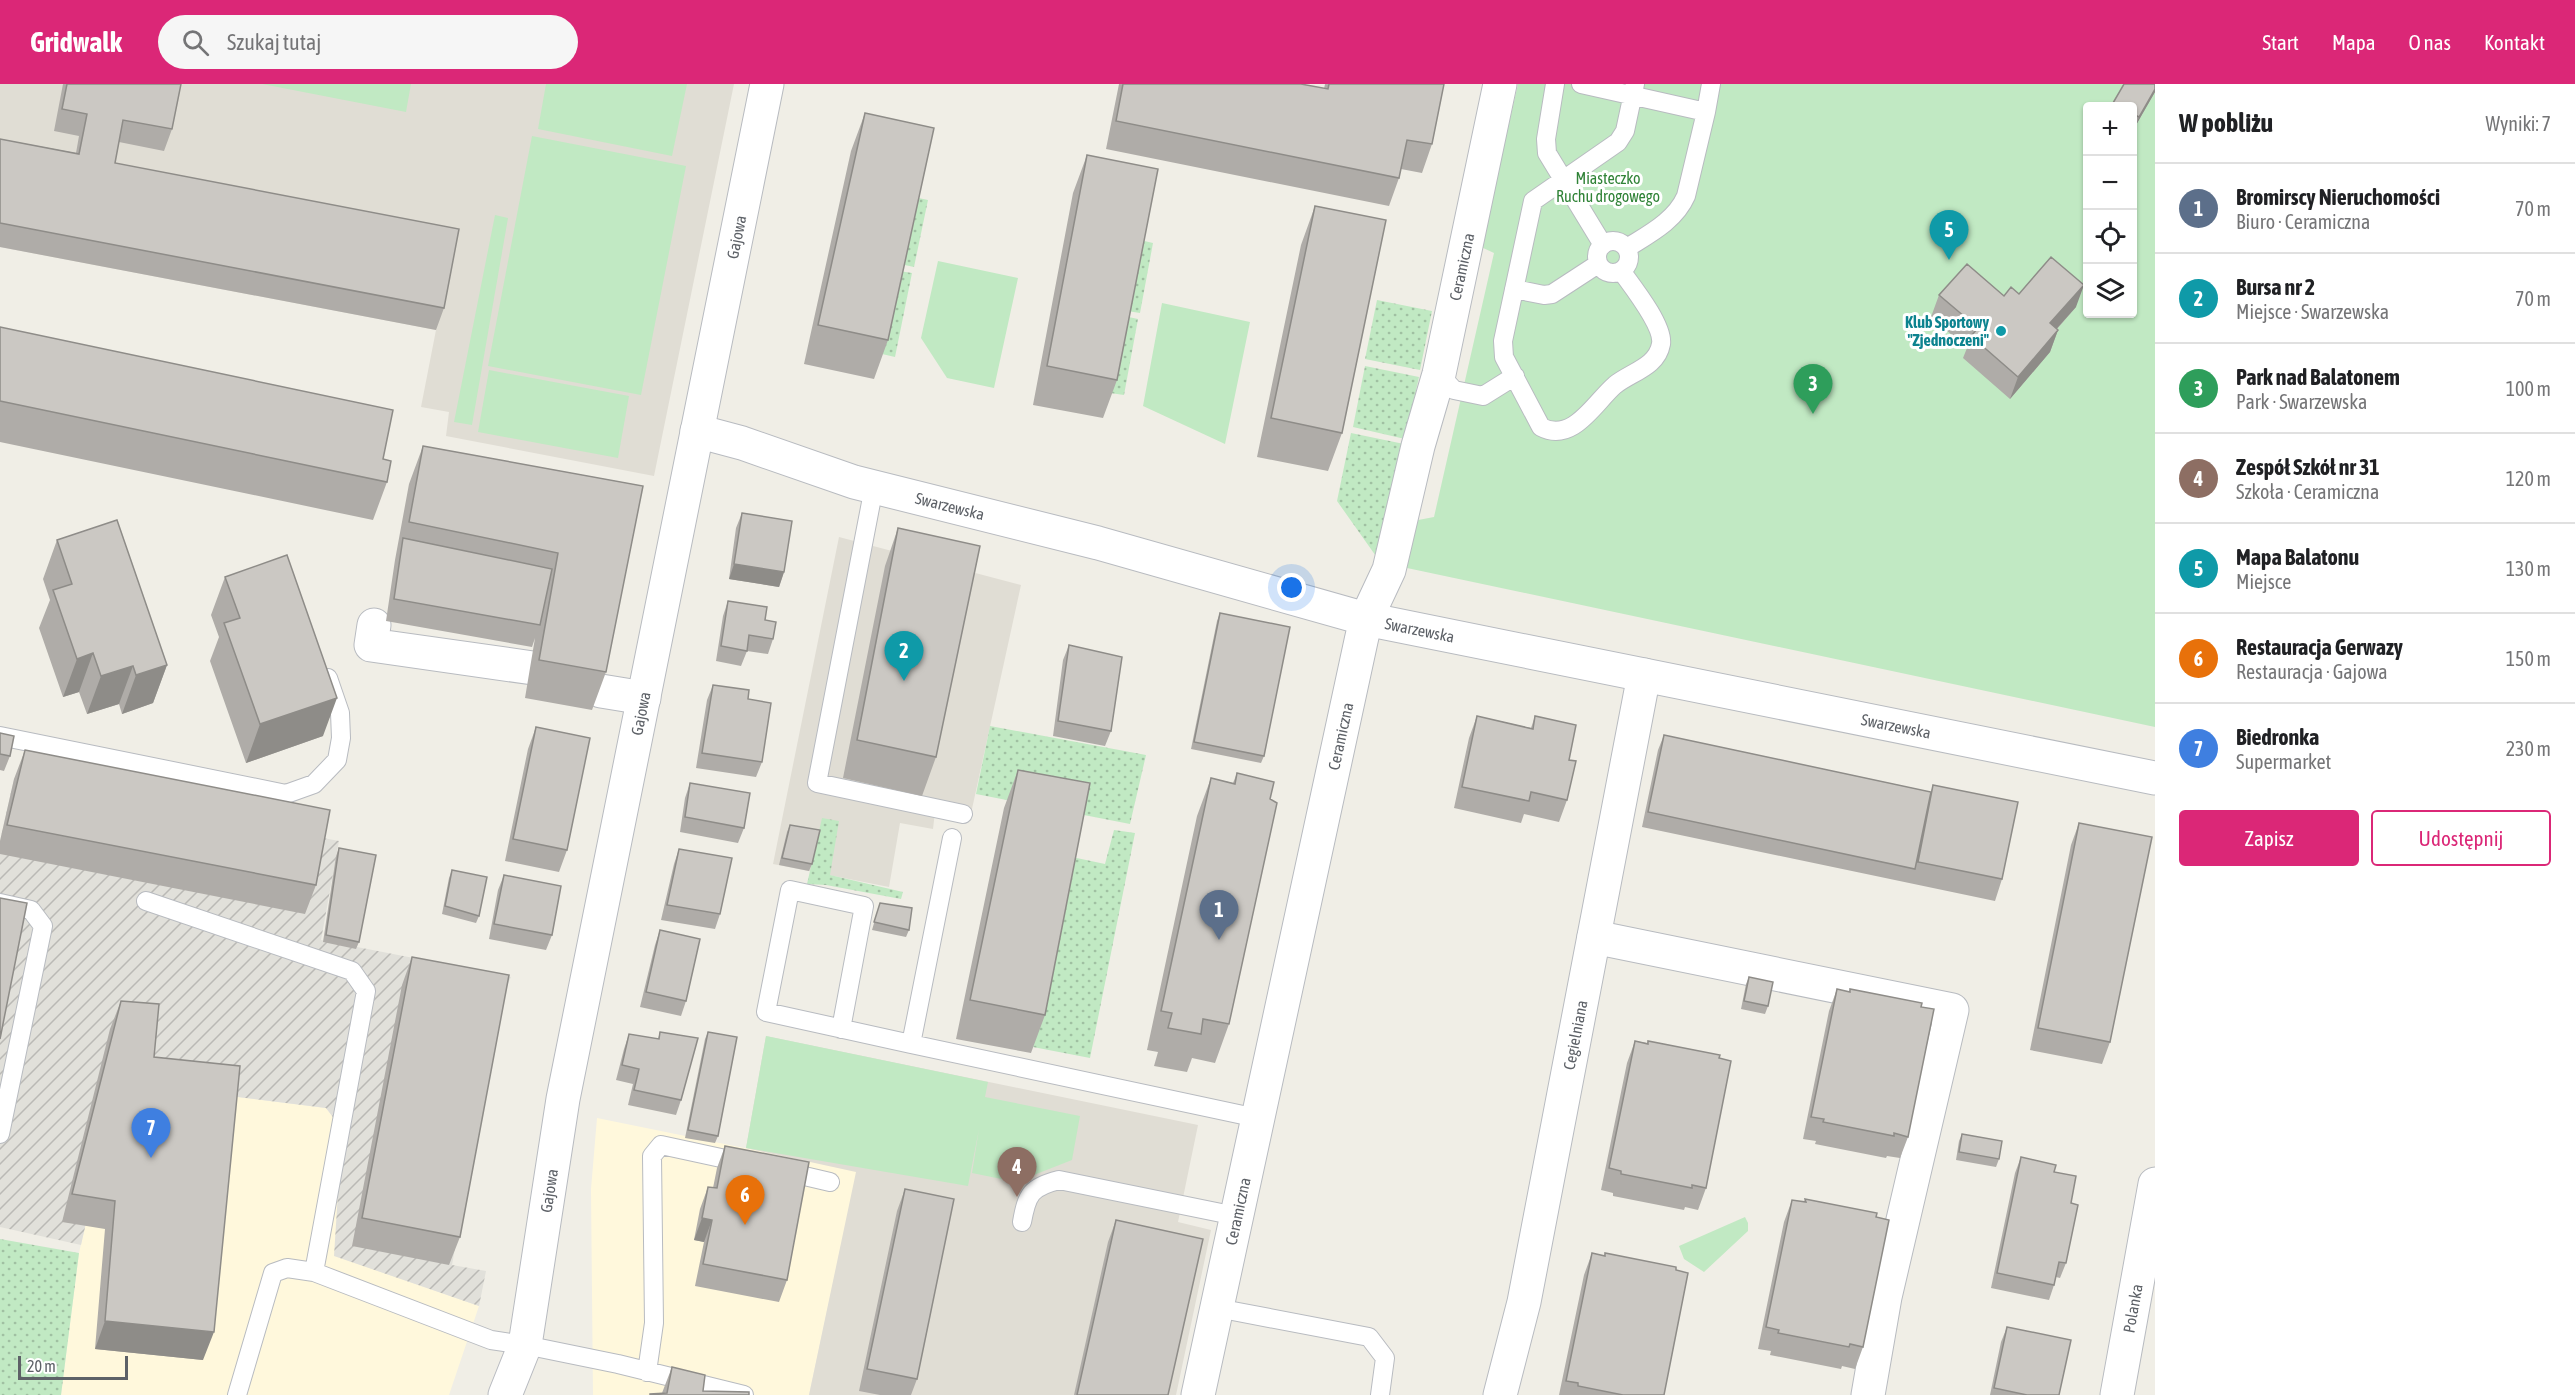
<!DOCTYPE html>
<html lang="pl">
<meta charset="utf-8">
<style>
:root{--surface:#fff;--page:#f6f6f6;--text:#202124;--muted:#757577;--line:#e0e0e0;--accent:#db2777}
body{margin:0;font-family:"Asap Condensed",sans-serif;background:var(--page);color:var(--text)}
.controls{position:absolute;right:18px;top:18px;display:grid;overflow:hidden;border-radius:6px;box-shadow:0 2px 4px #0004}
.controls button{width:54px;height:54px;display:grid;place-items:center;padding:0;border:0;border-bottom:2px solid var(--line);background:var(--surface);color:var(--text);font:30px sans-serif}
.scale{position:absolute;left:18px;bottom:15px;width:110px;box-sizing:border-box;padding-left:6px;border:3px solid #5d6167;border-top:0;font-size:16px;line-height:21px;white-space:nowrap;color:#5d6167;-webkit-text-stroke:4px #fff;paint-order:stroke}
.you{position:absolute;left:1292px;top:504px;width:21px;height:21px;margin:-15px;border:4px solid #fff;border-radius:50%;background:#1a73e8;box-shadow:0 0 0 9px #1a73e833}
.badge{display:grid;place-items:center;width:39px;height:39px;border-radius:50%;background:var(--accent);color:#fff;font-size:20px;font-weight:700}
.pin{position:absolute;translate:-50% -50px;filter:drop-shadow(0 2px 3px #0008)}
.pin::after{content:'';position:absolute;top:32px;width:21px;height:18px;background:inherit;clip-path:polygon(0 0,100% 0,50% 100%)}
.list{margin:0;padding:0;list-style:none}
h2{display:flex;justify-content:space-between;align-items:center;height:78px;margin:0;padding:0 24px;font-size:26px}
h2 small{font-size:20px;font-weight:400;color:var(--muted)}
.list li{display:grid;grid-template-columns:39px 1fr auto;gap:18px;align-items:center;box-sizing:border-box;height:90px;padding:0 24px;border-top:2px solid var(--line)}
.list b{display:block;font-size:22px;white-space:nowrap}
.list p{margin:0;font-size:20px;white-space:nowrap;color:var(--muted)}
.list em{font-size:20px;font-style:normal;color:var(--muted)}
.actions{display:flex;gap:12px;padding:18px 24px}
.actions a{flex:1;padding:14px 0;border:2px solid var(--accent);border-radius:6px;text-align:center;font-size:21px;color:var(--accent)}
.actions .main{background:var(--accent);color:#fff}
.icon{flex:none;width:33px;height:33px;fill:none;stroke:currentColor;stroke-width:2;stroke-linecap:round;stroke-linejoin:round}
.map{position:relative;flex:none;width:2155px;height:1311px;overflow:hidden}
header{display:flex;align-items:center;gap:36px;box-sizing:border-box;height:84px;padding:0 30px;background:var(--accent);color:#fff}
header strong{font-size:28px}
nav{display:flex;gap:33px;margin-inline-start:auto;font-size:21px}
.search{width:420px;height:54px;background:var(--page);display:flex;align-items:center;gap:15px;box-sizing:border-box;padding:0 21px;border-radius:33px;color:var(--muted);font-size:22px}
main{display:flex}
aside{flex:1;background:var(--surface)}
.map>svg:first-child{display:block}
.commercial{fill:#fff8dc}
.industrial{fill:url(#industrial-furrows)}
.education{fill:#e0ddd4}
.grass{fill:url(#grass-dots)}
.green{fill:#c1e9c3;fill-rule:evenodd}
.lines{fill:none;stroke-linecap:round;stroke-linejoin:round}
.lane-casing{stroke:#b8bbc0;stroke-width:20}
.street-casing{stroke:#b8bbc0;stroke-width:35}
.lane{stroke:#fff;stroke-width:18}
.street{stroke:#fff;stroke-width:33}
.wall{fill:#afaca8}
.shaded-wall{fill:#8e8c88}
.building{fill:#cbc8c3;stroke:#8e8c88;stroke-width:1.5}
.culture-dot{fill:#0f9aa8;stroke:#fff;stroke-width:2}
.labels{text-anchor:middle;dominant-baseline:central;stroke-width:6;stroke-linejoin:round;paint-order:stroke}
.park-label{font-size:16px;fill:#308337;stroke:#fff}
.street-label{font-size:16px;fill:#5d6167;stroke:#fff}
.culture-label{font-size:16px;font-weight:bold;fill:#0d838f;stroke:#fff;text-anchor:end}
</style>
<header>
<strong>Gridwalk</strong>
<div class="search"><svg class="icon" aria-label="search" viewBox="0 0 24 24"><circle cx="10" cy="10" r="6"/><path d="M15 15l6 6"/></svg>Szukaj tutaj</div>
<nav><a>Start</a><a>Mapa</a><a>O nas</a><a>Kontakt</a></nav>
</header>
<main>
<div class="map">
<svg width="2155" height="1311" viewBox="0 0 2155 1311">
<defs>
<pattern id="industrial-furrows" width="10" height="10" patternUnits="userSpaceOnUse" patternTransform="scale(1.5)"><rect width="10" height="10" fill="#e1e0da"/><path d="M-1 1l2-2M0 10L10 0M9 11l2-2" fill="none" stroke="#bab9b5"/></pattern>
<pattern id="grass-dots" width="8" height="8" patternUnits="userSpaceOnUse" patternTransform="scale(1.5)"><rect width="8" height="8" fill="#c1e9c3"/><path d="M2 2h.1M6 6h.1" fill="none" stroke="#a0c0a2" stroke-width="1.8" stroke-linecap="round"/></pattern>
</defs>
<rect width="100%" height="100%" fill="#f0eee6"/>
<path class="commercial" d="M118 998 326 1024 342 1045 335 1172 479 1222 449 1311H61L79 1169Z
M597 1034 857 1087 809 1311H593L591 1105Z"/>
<path class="industrial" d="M14 695 339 757 321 856 511 893 499 919 452 1181 486 1187 479 1222 334 1172 342 1045 326 1024 118 998 81 1161 0 1143V757Z"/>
<path class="education" d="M0 0H734L654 392 446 352 449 328 421 323 436 246 0 163Z
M839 453 1021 501 970 734 935 728 933 745 900 739 889 803 773 780Z
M766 952 1198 1041 1178 1138 1211 1146 1176 1311H809L856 1088 746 1064Z"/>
<path class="grass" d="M914 113 928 116 914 183 900 180Z
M1140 156 1153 159 1140 229 1127 227Z
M899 187 912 189 895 273 882 270Z
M1377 216 1432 227 1420 286 1365 275Z
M1124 232 1138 235 1124 311 1110 309Z
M1365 282 1419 293 1405 355 1353 343Z
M1351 349 1404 360 1378 475 1337 417Z
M990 642 1146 671 1130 740 976 710Z
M822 734 839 737 830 791 903 808 901 815 826 801 807 800Z
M1114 746 1135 749 1090 974 1033 963 1072 773 1105 780Z
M0 1155 79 1169 61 1311H0Z"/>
<path class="green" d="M262 0H411L406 28Z
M546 0H687L672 72 538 45Z
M1518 0H2155V643L1407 484 1413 437 1434 433 1494 169 1481 163ZM2088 22H2132V230H2088Z
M532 52 686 82 641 311 488 282Z
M495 131 508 134 472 341 454 338Z
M938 177 1018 194 994 304 947 294 921 254Z
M1162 219 1250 238 1225 360 1143 322Z
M489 286 629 312 618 374 478 348Z
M766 952 988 998 985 1013 1080 1032 1072 1076 1016 1098 972 1089 979 1045 968 1102 746 1064Z
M1745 1133 1748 1139V1147L1704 1188 1684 1175 1679 1162Z"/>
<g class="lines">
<g class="lane-casing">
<path id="lane" d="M1555 0 1546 55 1547 69 1603 161
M1581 0 1706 28 1711 0
M1597 173a16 16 0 1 1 32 0a16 16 0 1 1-32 0Z
M1627 164C1649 150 1675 137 1686 112L1706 28
M1622 188C1632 202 1664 242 1661 260 1657 283 1631 288 1615 301 1595 318 1573 360 1541 343L1504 273 1503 257 1533 117 1618 58 1625 47 1635 0
M1514 205 1544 211 1552 210 1598 180
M1439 290 1454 306 1483 312 1515 292
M874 403 817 699 963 730
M0 652 286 710 314 700 337 676 341 654 340 629 328 594
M146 817 352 887 366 907 314 1188 491 1256 525 1261 618 1280 744 1311
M0 819 31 826 43 842 0 1050
M841 945 864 822 790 806 766 928 911 960 952 754
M911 960 1257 1034
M783 1087 830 1098
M1022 1138C1027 1110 1031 1103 1059 1096L1236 1132
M1217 1224 1369 1253 1385 1274 1380 1311
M647 1288 654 1239 652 1072 661 1061 744 1079
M237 1311 273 1189 287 1184 314 1188"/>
</g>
<g class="street-casing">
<g id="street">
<path id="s1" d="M697 347 742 359 854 398 1098 459 1366 535 2155 694"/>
<path d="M374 541 371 561 540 585"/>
<path d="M601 607 644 614"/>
<path d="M1594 853 1952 926 1885 1213 1868 1311"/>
<path id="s2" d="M505 1311 525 1261 563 1015 767 0"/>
<path id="s3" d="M1198 1311 1361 557 1366 535 1389 486 1418 362 1439 290 1500 0"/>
<path id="s4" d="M1500 1311 1524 1218 1644 591"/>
<path id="s5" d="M2117 1311 2155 1100"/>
</g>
</g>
<use href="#lane" class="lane"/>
<use href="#street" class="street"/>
</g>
<path class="wall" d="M63 0H181L172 45 164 67 119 58 115 79 444 224 436 246 0 163V55L76 69 79 52 54 47Z
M1119 0H1301L1324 5 1325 0H1444L1432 60 1422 89 1401 85 1399 94 1389 122 1106 65Z
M2155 0V8L2136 41 2133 39V22H2112L2113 19Z
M865 29 888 256 874 295 804 280 851 67Z
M1087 71 1117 296 1103 334 1033 321 1073 109Z
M1315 122 1342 349 1328 387 1257 373 1301 161Z
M1939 211 2004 212 2076 223 2057 245 2058 246 2050 268 2010 315 1963 274 1967 264 1931 233Z
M0 243 383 375 387 398 373 436 0 358Z
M423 362 643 402 606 588 592 626 525 614 535 554 532 563 386 537 395 476 409 400Z
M742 429 784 488 779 503 729 495 736 444Z
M898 444 936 673 922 712 843 694 885 482Z
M57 456 167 581 153 619 122 630 119 620 87 630 79 608 63 613 39 544 50 516 43 495Z
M225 493 323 652 246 679 210 577 219 553 211 531Z
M728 517 765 536 773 555 768 570 747 567 741 582 716 577 723 532Z
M1220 529 1264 672 1261 679 1191 665 1217 537Z
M1069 561 1111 647 1105 662 1053 652 1063 576Z
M713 601 748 615 762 678 756 693 696 684 707 616Z
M1477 632 1531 644 1535 632 1569 676 1567 716 1559 738 1524 730 1521 739 1454 724 1469 654Z
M536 643 567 766 559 788 505 777 528 665Z
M0 649 10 672 4 687 0 686Z
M1664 651 1931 708 1933 701 2002 795 1995 817 1642 743 1658 666Z
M25 666 316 801 305 830 0 770V757L14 695Z
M1018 686 1045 931 1031 969 956 955 1004 724Z
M1237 689 1270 715 1229 940 1215 979 1192 974 1187 988 1154 982 1158 968 1147 966 1197 732 1211 694 1233 699Z
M690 699 744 744 738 759 680 748 685 714Z
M2079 739 2110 958 2102 980 2030 966 2071 761Z
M790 741 812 780 809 787 779 781 787 748Z
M339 764 359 858 356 865 323 858 336 772Z
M679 765 720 830 715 845 661 836 674 780Z
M452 786 479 832 476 839 442 830 449 794Z
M504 791 552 851 546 866 489 855 498 806Z
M880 819 909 846 906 853 872 846Z
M660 846 686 917 681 932 640 923 655 861Z
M412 873 460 1153 449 1181 352 1162 402 901Z
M1749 893 1768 922 1765 930 1741 925 1746 900Z
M1837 905 1849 908 1850 905 1908 1053 1900 1074 1887 1072 1886 1074 1815 1060 1816 1057 1803 1055 1829 927Z
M121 917 154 973 203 1276 95 1265 105 1145 62 1138 110 945Z
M660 948 681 1016 676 1031 628 1021 633 1000 616 996 624 965 629 950 658 955Z
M708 948 718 1052 715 1059 685 1054 705 955Z
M1635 957 1647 959 1648 957 1706 1104 1698 1126 1685 1123 1684 1126 1613 1112V1109L1601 1106 1627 979Z
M1962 1050 1999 1075 1996 1083 1956 1076 1959 1057Z
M725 1062 787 1196 779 1218 695 1202 704 1158 694 1156 700 1125 708 1103 713 1104 717 1084Z
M2021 1073 2054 1088 2071 1119 2066 1179 2060 1194 2056 1193 2054 1201 2049 1216 1991 1204 2015 1089Z
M905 1105 917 1295 911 1311H880L859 1307 897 1127Z
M1805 1115 1863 1263 1855 1285 1842 1282 1841 1285 1770 1271 1771 1267 1758 1265 1784 1138 1792 1116 1804 1118Z
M1116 1136 1168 1311H1074L1108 1158Z
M1592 1169 1604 1172 1605 1169 1664 1311H1559L1584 1191Z
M2007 1243 2059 1311H1990L2001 1258Z
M672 1283 703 1307 662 1309Z"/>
<path class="shaded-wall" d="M2155 5V8L2136 41 2139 33Z
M2084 201 2076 223 2042 261 2050 239Z
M2058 246 2050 268 2010 315 2018 293Z
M734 480 784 488 779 503 729 495Z
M93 569 79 608 63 613 77 575Z
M167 581 153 619 122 630 136 591Z
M133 582 119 620 87 630 101 592Z
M337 614 323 652 246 679 260 640Z
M702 1134 712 1136 704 1158 694 1156Z
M105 1237 214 1248 203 1276 95 1265Z"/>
<path class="building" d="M67 0H181L172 45 123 36 115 79 459 145 444 224 0 139V55L79 70 87 30 62 25Z
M1123 0H1301L1328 5 1329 0H1444L1432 60 1407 56 1399 94 1116 37Z
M2124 0H2155V5L2139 33 2133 30V22H2120L2113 19Z
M865 29 934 44 888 256 818 241Z
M1087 71 1158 85 1117 296 1047 282Z
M1315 122 1386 136 1342 349 1271 334Z
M2051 173 2084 201 2050 239 2058 246 2018 293 1971 252 1978 244 1939 211 1967 180 2004 212 2011 203 2019 210Z
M0 243 393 326 383 375 391 377 387 398 0 317Z
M423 362 643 402 606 588 539 576 558 469 409 438Z
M742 429 792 437 784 488 734 480Z
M117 436 167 581 136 591 133 582 101 592 93 569 77 575 53 506 72 500 57 456Z
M898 444 980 462 936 673 857 656Z
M403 454 552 485 540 541 394 515Z
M287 471 337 614 260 640 224 539 240 534 225 493Z
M728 517 767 523 765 536 776 538 773 555 749 551 747 567 721 562Z
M1220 529 1290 543 1264 672 1194 658Z
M1069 561 1122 573 1111 647 1058 637Z
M713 601 749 606 748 615 771 619 762 678 702 669Z
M1477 632 1533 645 1535 632 1576 641 1569 676 1576 677 1567 716 1531 708 1529 717 1462 703Z
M536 643 590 654 567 766 513 755Z
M0 649 14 652 10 672 0 670Z
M1664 651 1931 708 1915 785 1648 728Z
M25 666 330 726 316 801 7 741Z
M1018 686 1090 699 1045 931 970 916Z
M1237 689 1274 698 1270 715 1277 719 1229 940 1203 935 1201 950 1168 944 1172 929 1161 927 1211 694 1235 700Z
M690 699 750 709 744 744 685 733Z
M1933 701 2018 718 2002 795 1918 778Z
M2079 739 2152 753 2110 958 2038 944Z
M790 741 820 746 812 780 782 774Z
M339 764 376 771 359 858 326 851Z
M679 765 732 774 720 830 667 821Z
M452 786 487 793 479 832 445 822Z
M504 791 561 802 552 851 494 840Z
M0 814 27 819 0 955Z
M880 819 912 824 909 846 874 838Z
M660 846 700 855 686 917 646 908Z
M412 873 509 891 460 1153 362 1134Z
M1749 893 1773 898 1768 922 1744 917Z
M1837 905 1850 908V905L1922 919 1921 923 1934 925 1908 1053 1894 1049V1052L1823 1038 1824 1035 1811 1033Z
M121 917 159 920 154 973 240 982 214 1248 105 1237 115 1117 72 1110Z
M660 948 698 954 681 1016 634 1006 639 985 622 981 629 950 659 955Z
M708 948 737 953 718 1052 688 1046Z
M1635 957 1648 960V957L1720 971 1719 974 1731 977 1706 1104 1692 1101V1104L1621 1090V1087L1609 1084Z
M1962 1050 2002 1057 1999 1075 1959 1068Z
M725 1062 809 1078 787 1196 703 1180 712 1136 702 1134 708 1103 717 1104Z
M2021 1073 2056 1081 2054 1088 2076 1092 2071 1119 2078 1121 2066 1179 2059 1178 2054 1201 1997 1189Z
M905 1105 954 1115 917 1295 867 1285Z
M1805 1115 1877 1129 1876 1133 1889 1136 1863 1263 1850 1260 1849 1263 1778 1249 1779 1246 1766 1243 1792 1116 1806 1118Z
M1116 1136 1203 1155 1168 1311H1077Z
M1592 1169 1605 1172V1169L1676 1183V1186L1688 1189 1664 1311H1623L1578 1302V1299L1566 1297Z
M2007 1243 2071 1256 2059 1311H2027L1994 1304Z
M672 1283 705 1291 703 1307 749 1308V1311H650V1310L667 1309Z"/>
<circle class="culture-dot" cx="2001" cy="247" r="6"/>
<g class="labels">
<g class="park-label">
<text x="1608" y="94">Miasteczko<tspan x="1608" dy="18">Ruchu drogowego</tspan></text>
</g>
<g class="street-label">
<text stroke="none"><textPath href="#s2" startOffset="1182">Gajowa</textPath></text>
<text stroke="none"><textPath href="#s3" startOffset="1160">Ceramiczna</textPath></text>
<text stroke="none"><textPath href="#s1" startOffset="264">Swarzewska</textPath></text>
<text stroke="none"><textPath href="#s1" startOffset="750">Swarzewska</textPath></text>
<text stroke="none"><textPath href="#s2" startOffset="696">Gajowa</textPath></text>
<text stroke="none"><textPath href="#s1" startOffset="1236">Swarzewska</textPath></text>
<text stroke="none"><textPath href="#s3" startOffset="674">Ceramiczna</textPath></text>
<text stroke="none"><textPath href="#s4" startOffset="368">Cegielniana</textPath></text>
<text stroke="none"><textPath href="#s2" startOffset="210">Gajowa</textPath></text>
<text stroke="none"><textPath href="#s3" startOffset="188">Ceramiczna</textPath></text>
<text stroke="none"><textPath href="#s5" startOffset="88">Polanka</textPath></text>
</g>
<g class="culture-label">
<text x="1989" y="238">Klub Sportowy<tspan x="1989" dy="18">"Zjednoczeni"</tspan></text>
</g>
</g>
</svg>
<div class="controls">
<button>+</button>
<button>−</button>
<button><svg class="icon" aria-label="locate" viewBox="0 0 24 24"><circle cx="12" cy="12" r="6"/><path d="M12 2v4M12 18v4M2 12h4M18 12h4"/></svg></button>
<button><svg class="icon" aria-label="layers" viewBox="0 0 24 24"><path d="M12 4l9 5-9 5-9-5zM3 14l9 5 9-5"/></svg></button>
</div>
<div class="scale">20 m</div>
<div class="you"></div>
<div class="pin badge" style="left:1219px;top:856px;background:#5c6f8a">1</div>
<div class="pin badge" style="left:904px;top:597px;background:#0f9aa8">2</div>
<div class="pin badge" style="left:1813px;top:330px;background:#2e9e5b">3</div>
<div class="pin badge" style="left:1017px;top:1113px;background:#8d6e63">4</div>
<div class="pin badge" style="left:1949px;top:176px;background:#0f9aa8">5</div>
<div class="pin badge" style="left:745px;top:1141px;background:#e8710a">6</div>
<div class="pin badge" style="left:151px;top:1074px;background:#3f7fe0">7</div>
</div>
<aside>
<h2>W pobliżu<small>Wyniki: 7</small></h2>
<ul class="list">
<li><span class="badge" style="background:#5c6f8a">1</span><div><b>Bromirscy Nieruchomości</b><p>Biuro · Ceramiczna</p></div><em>70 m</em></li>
<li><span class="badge" style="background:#0f9aa8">2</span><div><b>Bursa nr 2</b><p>Miejsce · Swarzewska</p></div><em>70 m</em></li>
<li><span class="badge" style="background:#2e9e5b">3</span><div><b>Park nad Balatonem</b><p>Park · Swarzewska</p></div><em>100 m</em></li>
<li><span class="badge" style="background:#8d6e63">4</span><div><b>Zespół Szkół nr 31</b><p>Szkoła · Ceramiczna</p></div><em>120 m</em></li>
<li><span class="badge" style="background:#0f9aa8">5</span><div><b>Mapa Balatonu</b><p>Miejsce</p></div><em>130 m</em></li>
<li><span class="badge" style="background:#e8710a">6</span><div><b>Restauracja Gerwazy</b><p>Restauracja · Gajowa</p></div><em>150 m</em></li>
<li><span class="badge" style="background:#3f7fe0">7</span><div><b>Biedronka</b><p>Supermarket</p></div><em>230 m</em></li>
</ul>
<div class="actions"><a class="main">Zapisz</a><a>Udostępnij</a></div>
</aside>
</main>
